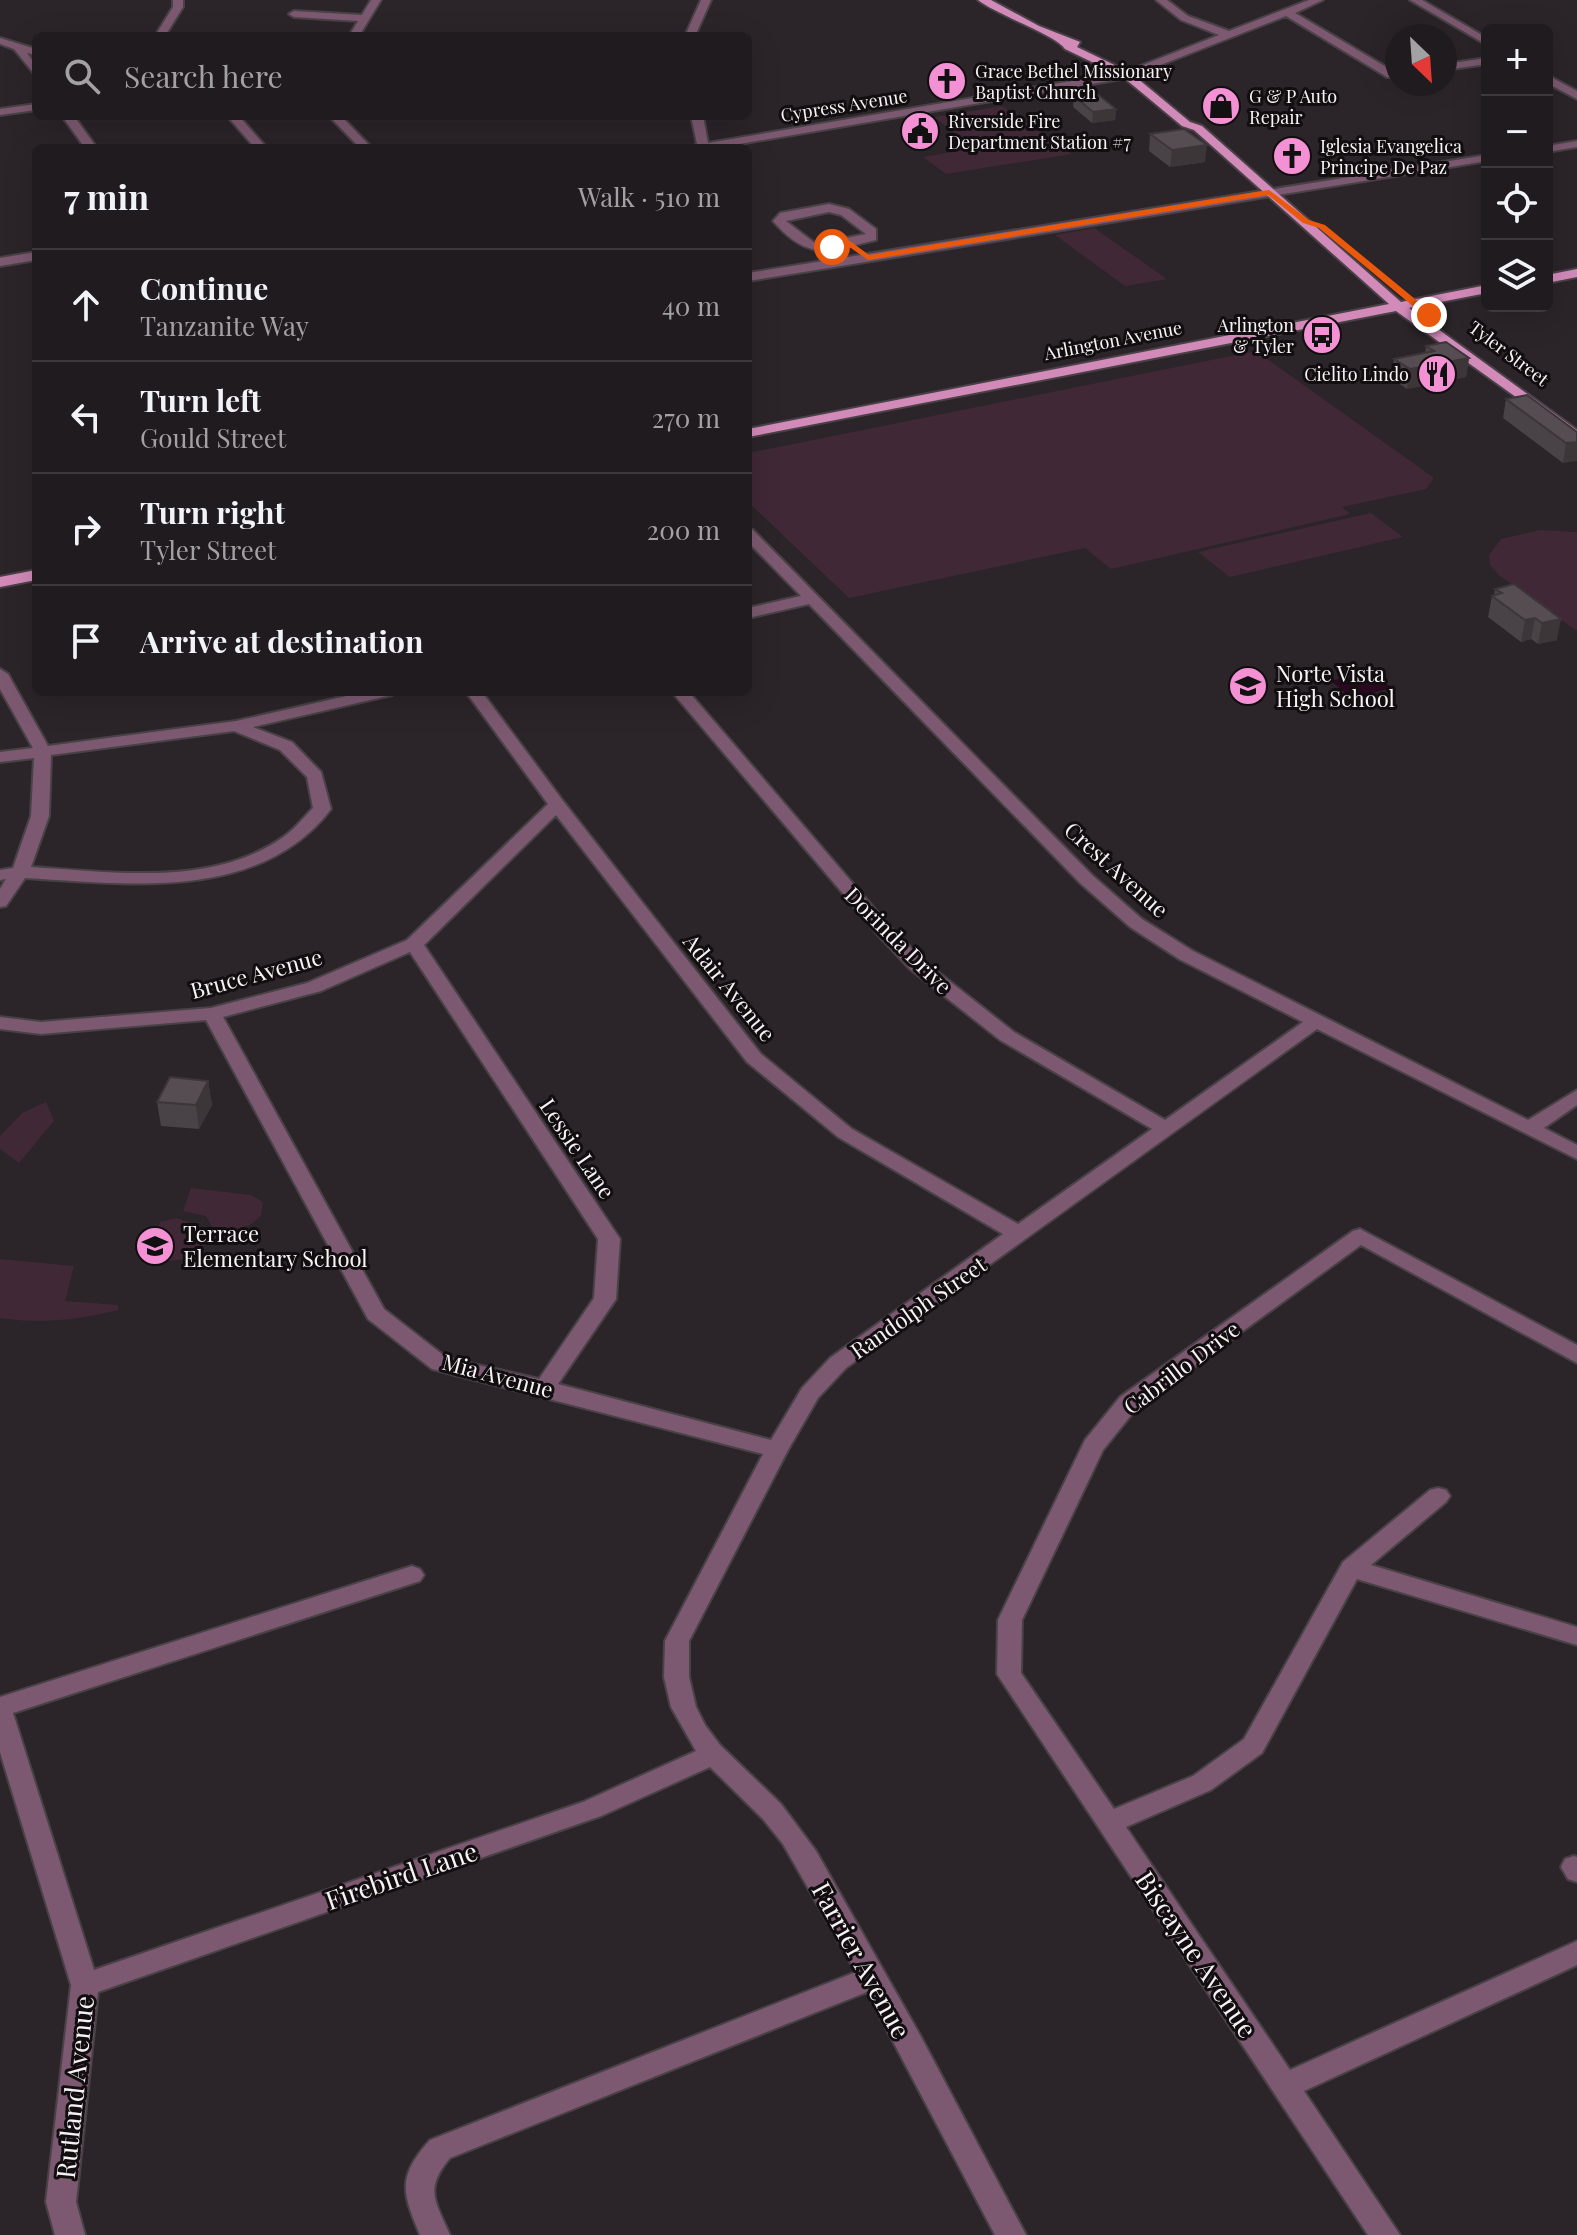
<!DOCTYPE html>
<meta charset="utf-8">
<style>
:root{--surface:#201b1f;--page:#2d282c;--text:#f1f3f6;--muted:#a2a1a4;--line:#3d393d}
body{margin:0;font-family:"Playfair Display",serif;background:var(--page);color:var(--text)}
.controls{position:absolute;right:24px;top:24px;display:grid;overflow:hidden;border-radius:12px;box-shadow:0 8px 32px #0002}
.controls button{width:72px;height:72px;display:grid;place-items:center;padding:0;border:0;border-bottom:2px solid var(--line);background:var(--surface);color:var(--text);font:40px sans-serif}
.compass{position:absolute;left:1385px;top:24px;width:72px;height:72px;border-radius:50%;background:var(--surface);box-shadow:0 8px 32px #0002;rotate:155deg}
.stop{position:absolute;width:24px;height:24px;margin:-18px;border:6px solid #ea580c;border-radius:50%;background:#fff}
.stop.end{background:#ea580c;border-color:#fff;box-shadow:0 2px 8px #0008}
.list{margin:0;padding:0;list-style:none}
h2{display:flex;justify-content:space-between;align-items:center;height:104px;margin:0;padding:0 32px;font-size:34px}
h2 small{font-size:26px;font-weight:400;color:var(--muted)}
.list li{display:grid;grid-template-columns:52px 1fr auto;gap:24px;align-items:center;box-sizing:border-box;height:112px;padding:0 32px;border-top:2px solid var(--line)}
.list b{display:block;font-size:30px;white-space:nowrap}
.list p{margin:0;font-size:26px;white-space:nowrap;color:var(--muted)}
.list em{font-size:26px;font-style:normal;color:var(--muted)}
.icon{flex:none;width:44px;height:44px;fill:none;stroke:currentColor;stroke-width:2;stroke-linecap:round;stroke-linejoin:round}
.map{position:relative;flex:none;width:1577px;height:2235px;overflow:hidden}
.search{position:absolute;background:var(--surface);box-shadow:0 8px 32px #0002;left:32px;top:32px;width:720px;height:88px;display:flex;align-items:center;gap:20px;box-sizing:border-box;padding:0 28px;border-radius:12px;color:var(--muted);font-size:30px}
.panel{position:absolute;background:var(--surface);box-shadow:0 8px 32px #0002;left:32px;top:144px;width:720px;height:552px;border-radius:12px}
.map>svg:first-child{display:block}
.green{fill:#402837}
.water{fill:#290820}
.lines{fill:none;stroke-linecap:round;stroke-linejoin:round}
.minor-casing{stroke:#484146;stroke-width:4}
.major-casing{stroke:#484146;stroke-width:4}
.minor{fill:#7c5970;fill-rule:evenodd}
.major{fill:#d28ab9;fill-rule:evenodd}
.wall{fill:#494247}
.shaded-wall{fill:#3c3639}
.building{fill:#554d52;stroke:#3c3639;stroke-width:2}
.route{fill:#ea580c}
.labels{text-anchor:middle;dominant-baseline:central;stroke-width:6;stroke-linejoin:round;paint-order:stroke}
.far-poi-label{font-size:18px;fill:#f7f2f5;stroke:#120e10;text-anchor:start}
.far-street-label{font-size:18px;fill:#f7f2f5;stroke:#120e10}
.poi-label{font-size:22px;fill:#f7f2f5;stroke:#120e10;text-anchor:start}
.street-label{font-size:22px;fill:#f7f2f5;stroke:#120e10}
.near-street-label{font-size:26px;fill:#f7f2f5;stroke:#120e10}
</style>
<div class="map">
<svg width="1577" height="2235" viewBox="0 0 1577 2235">
<rect width="100%" height="100%" fill="#2b2429"/>
<path class="green" d="M1002 106 1072 154 946 174 923 157 975 148 934 117Z
M1095 228 1097 230 1167 279 1125 286 1055 235Z
M1256 351 1434 478 1426 489 1342 507 1350 514 1111 569 1085 548 849 598 748 502V453Z
M1371 513 1403 537 1230 577 1198 552Z
M1540 530 1577 532V631L1500 576 1490 565 1489 555 1501 539Z
M46 1102 54 1121 19 1163 0 1149V1136L22 1113Z
M191 1188 251 1195 263 1202 261 1216 250 1225 226 1233 212 1227 206 1216 183 1211Z
M176 1218 195 1224 208 1243 185 1259 160 1262 152 1247 160 1222Z
M0 1259 74 1266 65 1301 118 1305V1310C77 1320 42 1324 0 1318Z"/>
<path class="water" d="M1371 671 1392 688 1367 694 1376 702 1362 706 1331 681Z"/>
<g class="lines">
<g class="minor-casing">
<path id="minor" d="M173 0H183V7L165 36H155L173 7Z
M371 0H381L359 36H349L358 21 294 17 289 14 294 11 362 15Z
M701 0H711L695 36H685Z
M1156 0H1167L1188 16 1229 31 1309 0H1323L1295 13 1393 71H1397V77H1387L1286 16 1127 78 716 148H690L697 144 691 116H703L708 143 1125 72 1219 35 1181 20Z
M1410 0H1422L1487 38V45Z
M0 38 36 49V55L27 53 36 65V76L14 49 0 44Z
M1487 58V64L1445 70V64Z
M1547 75 1577 91V99L1547 83Z
M36 104V110L0 115V109Z
M62 116H74L97 148H85Z
M227 116H239L267 148H255Z
M329 116H341L372 148H360Z
M1577 141V147L1547 152V146Z
M1487 155V161L748 281V273Z
M829 204 849 209 876 229V240C828 251 809 262 773 221L780 213ZM829 212 841 215 866 234 816 244 786 221Z
M36 252V260L0 266V258Z
M748 529 753 530 1092 875 1142 919 1193 951 1528 1120 1577 1090V1105L1544 1128 1577 1145V1159L1317 1029 846 1368 818 1398 788 1450 689 1641V1677L696 1707 705 1725 720 1745 781 1804 816 1851 920 2035 1026 2235H995L867 1992 450 2158C424 2189 435 2201 450 2235H420C402 2192 397 2177 430 2140L856 1972 783 1844 763 1819 710 1767 601 1816 98 1992 76 2202 85 2235H55L46 2202 71 1985 0 1752V1697L412 1566 420 1569 424 1575 420 1581 13 1713 94 1970 583 1802 696 1751 671 1707 664 1677 665 1641 763 1454 432 1369 368 1319 206 1020 41 1034 0 1029V1017L41 1022 211 1008 307 983 407 940 548 804 466 692H482L563 801 761 1054 852 1129 1018 1224 1152 1129 1000 1040 910 969 879 936 672 692H689L891 928 924 961 1014 1032 1165 1120 1303 1022 1179 959 1130 927 1080 883 809 604 748 618V608L801 596 748 542ZM556 815 747 1062 838 1137 1003 1234 830 1358 802 1388 771 1440 558 1384 616 1299 620 1239 424 945ZM410 952 598 1239 594 1298 539 1379 447 1358 384 1309 223 1017 321 991Z
M0 669 8 674 48 746 236 721 364 692H394L392 695 253 727 292 742 321 772 331 809C260 902 128 884 25 878L6 906 0 907V889L6 879 0 880V870L13 868 31 816 34 758 0 762V752L33 748 0 689ZM234 731 280 750 307 777 313 808C303 818 294 830 282 838 211 887 112 872 31 867L49 816 51 755Z
M1360 1229 1577 1345V1363L1361 1245 1136 1409 1103 1450 1022 1620 1021 1673 1114 1809 1193 1776 1244 1739 1343 1562 1430 1490 1438 1488 1446 1490 1450 1496 1446 1502 1371 1565 1577 1627V1645L1357 1579 1262 1753 1211 1790 1126 1827 1290 2070 1577 1941V1965L1304 2091 1400 2235H1368L997 1674 998 1620 1085 1440 1120 1397 1353 1231Z
M1574 1856 1577 1857V1882L1568 1879 1561 1867 1565 1859Z"/>
</g>
<g class="major-casing">
<path id="major" d="M978 0H991L1039 26 1080 42 1077 47 1131 73 1190 122 1202 126 1401 302 1487 285V293L1409 308 1577 430V441L1396 311 748 437V429L1389 304 1194 130 1182 126 1123 77 1065 49C1056 35 997 15 978 0Z
M1577 269V277L1547 283V275Z
M36 570V580L0 587V577Z"/>
</g>
<use href="#minor" class="minor"/>
<use href="#major" class="major"/>
</g>
<path class="wall" d="M1074 96 1116 109 1115 120 1092 123 1073 107Z
M1150 134 1205 162 1170 167 1149 151Z
M1426 346 1469 358 1466 377 1407 389 1391 378 1394 359 1425 353Z
M1506 399 1577 432 1563 463 1503 418Z
M1514 584 1557 640 1538 644 1531 639 1521 642 1488 617 1492 596 1494 595 1495 589Z
M208 1081 212 1105 199 1129 161 1126 157 1102Z"/>
<path class="shaded-wall" d="M1116 109 1115 120 1092 123 1093 112Z
M1207 145 1205 162 1170 167 1172 150Z
M1469 358 1466 377 1407 389 1410 369Z
M1577 442V461L1563 463 1566 443Z
M1535 618 1531 639 1521 642 1525 620Z
M1561 619 1557 640 1538 644 1542 623Z
M208 1081 212 1105 199 1129 196 1105Z"/>
<path class="building" d="M1096 93 1116 109 1093 112 1074 96Z
M1184 129 1207 145 1172 150 1150 134Z
M1446 342 1469 358 1410 369 1394 359 1434 351 1426 346Z
M1527 395 1577 432V442L1566 443 1506 399Z
M1514 584 1561 619 1542 623 1535 618 1525 620 1492 596 1502 593 1495 589Z
M170 1077 208 1081 196 1105 157 1102Z"/>
<path class="route" d="M1269 190 1309 220 1325 225 1432 313V317H1426L1319 228 1303 223 1268 195 868 260 848 246 832 249 828 247 850 241 869 255Z"/>
<defs>
<g id="church-disc" transform="scale(2)"><circle r="9.5" fill="#f491d4" stroke="#120e10"/><path d="M-1.2-6h2.4v3.5h3.3v2.4h-3.3V6h-2.4V-.1h-3.3v-2.4h3.3Z" fill="#111"/></g>
<g id="shop-disc" transform="scale(2)"><circle r="9.5" fill="#f491d4" stroke="#120e10"/><path d="M-5-2.5h2.3a2.7 3.5 0 0 1 5.4 0H5L5.5 6h-11ZM-1.5-2.5h3a1.5 2.3 0 0 0-3 0Z" fill="#111"/></g>
<g id="civic-disc" transform="scale(2)"><circle r="9.5" fill="#f491d4" stroke="#120e10"/><path d="M-.6-6.5H3V-4.5H.6V-3L4-1V1h2V6H-6V1h2V-1L-.6-3ZM-1.2 2.5V6h2.4V2.5Z" fill="#111"/></g>
<g id="bus-disc" transform="scale(2)"><circle r="9.5" fill="#f491d4" stroke="#120e10"/><path d="M-5-6H5V4H4V6H2V4H-2V6H-4V4H-5ZM-3.5-4V0h7V-4ZM-3.5 1.2v1.5H-2V1.2ZM2 1.2v1.5H3.5V1.2Z" fill="#111"/></g>
<g id="restaurant-disc" transform="scale(2)"><circle r="9.5" fill="#f491d4" stroke="#120e10"/><path d="M-5-6h1v4h1v-4h1v4h1v-4h1v5L-1.5 .5V6h-2V.5L-5-1ZM5-6V6H3V1.5H1.5Q1.5-4 5-6Z" fill="#111"/></g>
<g id="school-disc" transform="scale(2)"><circle r="9.5" fill="#f491d4" stroke="#120e10"/><path d="M0-5L7-2L0 1L-7-2ZM-4 1L0 2.5L4 1V4Q0 6-4 4Z" fill="#111"/></g>
</defs>
<g fill-rule="evenodd">
<use href="#church-disc" x="947" y="81"/>
<use href="#shop-disc" x="1221" y="106"/>
<use href="#civic-disc" x="920" y="131"/>
<use href="#church-disc" x="1292" y="156"/>
<use href="#bus-disc" x="1322" y="335"/>
<use href="#restaurant-disc" x="1437" y="374"/>
<use href="#school-disc" x="1248" y="686"/>
<use href="#school-disc" x="155" y="1246"/>
</g>
<g class="labels">
<g class="far-poi-label">
<text x="975" y="71">Grace Bethel Missionary<tspan x="975" dy="21">Baptist Church</tspan></text>
<text x="1249" y="96">G &amp; P Auto<tspan x="1249" dy="21">Repair</tspan></text>
<text x="948" y="121">Riverside Fire<tspan x="948" dy="21">Department Station #7</tspan></text>
<text x="1320" y="146">Iglesia Evangelica<tspan x="1320" dy="21">Principe De Paz</tspan></text>
<text x="1294" y="325" text-anchor="end">Arlington<tspan x="1294" dy="21">&amp; Tyler</tspan></text>
<text x="1409" y="374" text-anchor="end">Cielito Lindo</text>
</g>
<g class="far-street-label">
<text transform="translate(844 105) rotate(-9)">Cypress Avenue</text>
<text transform="translate(1113 340) rotate(-11)">Arlington Avenue</text>
<text transform="translate(1509 353) rotate(37)">Tyler Street</text>
</g>
<g class="poi-label">
<text x="1276" y="673">Norte Vista<tspan x="1276" dy="25">High School</tspan></text>
<text x="183" y="1233">Terrace<tspan x="183" dy="25">Elementary School</tspan></text>
</g>
<g class="street-label">
<text transform="translate(1117 869) rotate(42)">Crest Avenue</text>
<text transform="translate(899 940) rotate(45)">Dorinda Drive</text>
<text transform="translate(256 973) rotate(-15)">Bruce Avenue</text>
<text transform="translate(730 987) rotate(51)">Adair Avenue</text>
<text transform="translate(578 1148) rotate(56)">Lessie Lane</text>
<text transform="translate(918 1307) rotate(-35)">Randolph Street</text>
<text transform="translate(1181 1367) rotate(-37)">Cabrillo Drive</text>
<text transform="translate(498 1375) rotate(15)">Mia Avenue</text>
</g>
<g class="near-street-label">
<text transform="translate(401 1875) rotate(-19)">Firebird Lane</text>
<text transform="translate(1197 1954) rotate(56)">Biscayne Avenue</text>
<text transform="translate(862 1960) rotate(61)">Farrier Avenue</text>
<text transform="translate(74 2087) rotate(-84)">Rutland Avenue</text>
</g>
</g>
</svg>
<div class="controls">
<button>+</button>
<button>−</button>
<button><svg class="icon" aria-label="locate" viewBox="0 0 24 24"><circle cx="12" cy="12" r="6"/><path d="M12 2v4M12 18v4M2 12h4M18 12h4"/></svg></button>
<button><svg class="icon" aria-label="layers" viewBox="0 0 24 24"><path d="M12 4l9 5-9 5-9-5zM3 14l9 5 9-5"/></svg></button>
</div>
<svg class="compass" viewBox="-18 -18 36 36"><path d="M0-13l5 13h-10z" fill="#e53935"/><path d="M0 13l5-13h-10z" fill="#a2a1a4"/></svg>
<div class="stop" style="left:832px;top:247px"></div>
<div class="stop end" style="left:1429px;top:315px"></div>
<div class="search"><svg class="icon" aria-label="search" viewBox="0 0 24 24"><circle cx="10" cy="10" r="6"/><path d="M15 15l6 6"/></svg>Search here</div>
<section class="panel">
<h2>7 min<small>Walk · 510 m</small></h2>
<ul class="list">
<li><svg class="icon" aria-label="ahead" viewBox="0 0 24 24"><path d="M12 20V5M6 11l6-6 6 6"/></svg><div><b>Continue</b><p>Tanzanite Way</p></div><em>40 m</em></li>
<li><svg class="icon" aria-label="left" viewBox="0 0 24 24"><path d="M17 20v-9H6M10 6l-5 5 5 5"/></svg><div><b>Turn left</b><p>Gould Street</p></div><em>270 m</em></li>
<li><svg class="icon" aria-label="right" viewBox="0 0 24 24"><path d="M7 20v-9h11M14 6l5 5-5 5"/></svg><div><b>Turn right</b><p>Tyler Street</p></div><em>200 m</em></li>
<li><svg class="icon" aria-label="arrive" viewBox="0 0 24 24"><path d="M6 21V4h12l-3 4 3 4H6"/></svg><div><b>Arrive at destination</b></div></li>
</ul>
</section>
</div>
